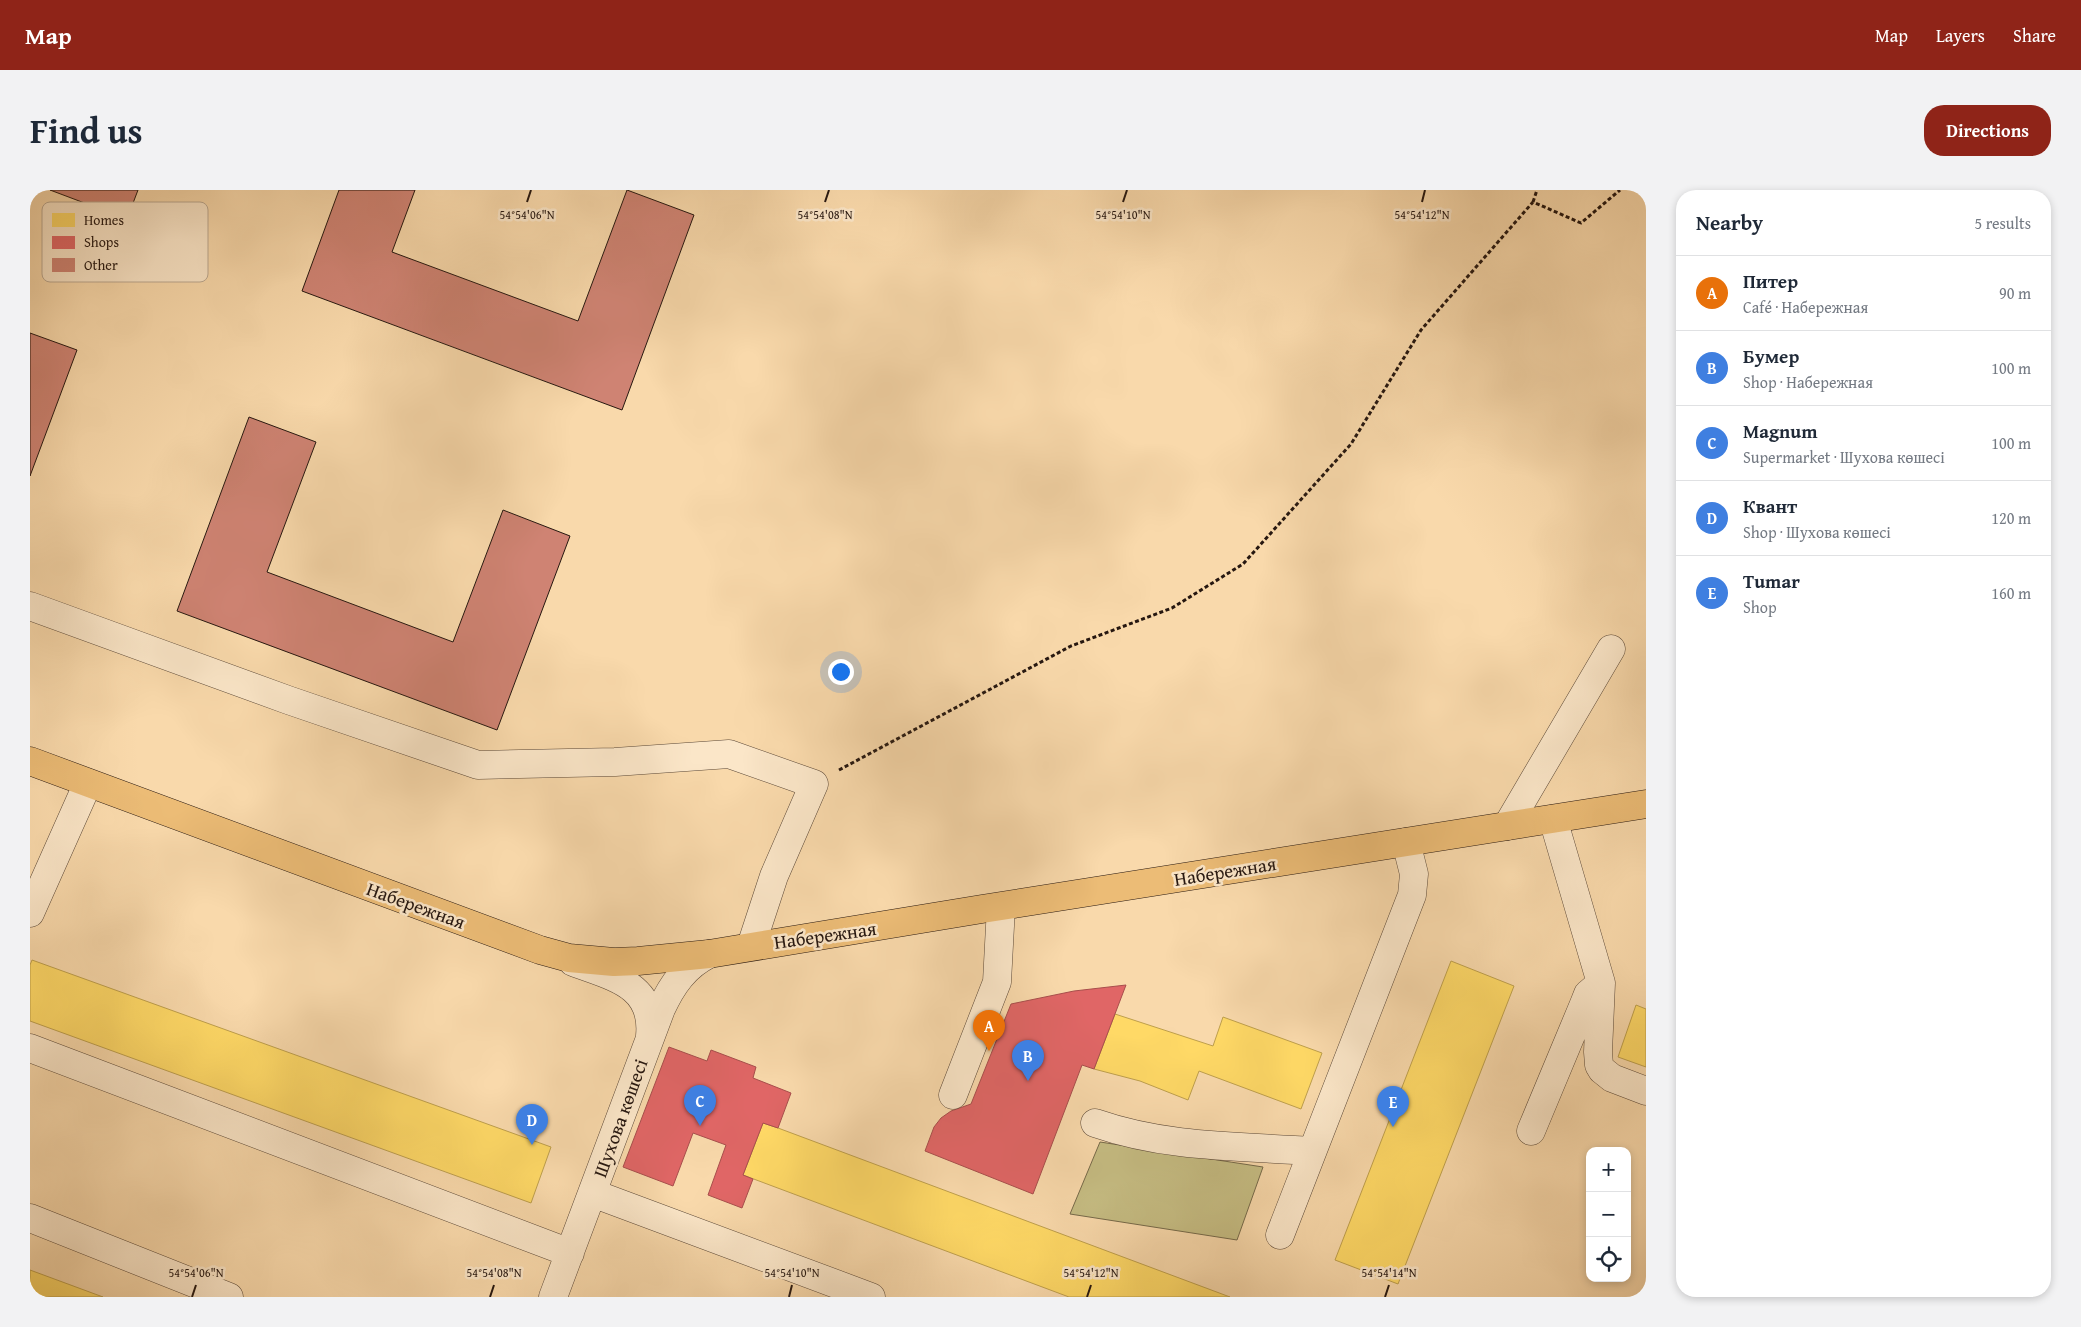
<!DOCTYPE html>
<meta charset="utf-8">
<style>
:root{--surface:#fff;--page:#f2f2f3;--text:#1f2937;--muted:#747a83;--line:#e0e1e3;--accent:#8f2418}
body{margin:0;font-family:"Gentium Book Plus",serif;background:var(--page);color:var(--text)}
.controls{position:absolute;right:15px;bottom:15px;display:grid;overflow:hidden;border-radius:10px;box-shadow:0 2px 8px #0003}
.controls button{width:45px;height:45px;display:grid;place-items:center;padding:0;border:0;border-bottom:1px solid var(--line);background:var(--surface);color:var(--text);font:25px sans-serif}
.you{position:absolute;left:810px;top:481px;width:18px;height:18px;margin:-12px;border:4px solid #fff;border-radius:50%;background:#1a73e8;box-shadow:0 0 0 8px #1a73e833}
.badge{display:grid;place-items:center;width:32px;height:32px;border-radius:50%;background:var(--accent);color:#fff;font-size:16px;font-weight:700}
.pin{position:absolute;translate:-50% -41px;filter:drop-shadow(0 1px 2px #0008)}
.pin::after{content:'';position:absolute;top:26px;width:18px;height:15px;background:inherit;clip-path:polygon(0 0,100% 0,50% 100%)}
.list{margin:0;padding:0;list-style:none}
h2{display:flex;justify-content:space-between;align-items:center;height:65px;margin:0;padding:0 20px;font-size:21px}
h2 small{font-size:16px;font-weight:400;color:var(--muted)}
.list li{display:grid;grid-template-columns:32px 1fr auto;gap:15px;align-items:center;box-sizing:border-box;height:75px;padding:0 20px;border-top:1px solid var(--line)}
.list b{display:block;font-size:19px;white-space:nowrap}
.list p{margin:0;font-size:16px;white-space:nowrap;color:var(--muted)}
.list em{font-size:16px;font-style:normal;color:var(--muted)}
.icon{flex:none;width:28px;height:28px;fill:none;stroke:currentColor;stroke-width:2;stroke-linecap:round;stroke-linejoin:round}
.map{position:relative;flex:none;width:1616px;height:1107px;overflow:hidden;border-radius:20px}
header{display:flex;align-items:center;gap:30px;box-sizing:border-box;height:70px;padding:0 25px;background:var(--accent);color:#fff}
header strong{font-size:24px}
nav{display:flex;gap:28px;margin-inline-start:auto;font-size:18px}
.intro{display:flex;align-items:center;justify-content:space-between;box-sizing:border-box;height:120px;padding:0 30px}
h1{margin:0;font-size:35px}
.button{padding:12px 22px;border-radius:20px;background:var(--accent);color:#fff;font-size:18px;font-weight:700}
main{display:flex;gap:30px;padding:0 30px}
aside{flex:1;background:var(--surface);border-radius:20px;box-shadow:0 2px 8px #0003}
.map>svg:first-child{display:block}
.green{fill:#c6bd83;stroke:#766a4a}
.homes{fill:#ffd966;stroke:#be9f4c}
.shops{fill:#e06666;stroke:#a84e4c}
.building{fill:#cf8373;stroke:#261710}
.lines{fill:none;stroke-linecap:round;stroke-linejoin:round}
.minor-casing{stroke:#5b4837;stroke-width:29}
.major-casing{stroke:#261710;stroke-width:29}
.path{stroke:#261710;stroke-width:3;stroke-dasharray:4 2.5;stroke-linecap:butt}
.minor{stroke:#fbe6c8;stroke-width:28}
.major{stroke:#ecbc76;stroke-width:28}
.ticks{fill:none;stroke:#261710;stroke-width:2}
.labels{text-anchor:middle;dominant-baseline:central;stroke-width:5;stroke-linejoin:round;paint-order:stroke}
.street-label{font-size:19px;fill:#261710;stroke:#fbe6c8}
.key{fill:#fbe6c8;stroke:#bba891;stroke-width:1}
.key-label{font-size:14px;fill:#261710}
.ticks-label{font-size:12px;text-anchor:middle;fill:#261710;stroke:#fbe6c8;stroke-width:5;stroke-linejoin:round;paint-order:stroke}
</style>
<header>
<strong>Map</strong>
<nav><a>Map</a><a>Layers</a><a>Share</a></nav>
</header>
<div class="intro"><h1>Find us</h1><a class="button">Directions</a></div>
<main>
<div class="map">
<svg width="1616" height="1107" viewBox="0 0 1616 1107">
<rect width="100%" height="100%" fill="#f9d9ab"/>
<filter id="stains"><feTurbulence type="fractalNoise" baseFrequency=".004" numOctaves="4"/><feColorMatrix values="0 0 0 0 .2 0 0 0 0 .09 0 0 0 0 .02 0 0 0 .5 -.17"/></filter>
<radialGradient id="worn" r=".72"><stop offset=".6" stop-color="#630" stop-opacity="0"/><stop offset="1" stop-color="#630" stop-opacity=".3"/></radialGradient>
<path class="green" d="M1070 952 1233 977 1207 1050 1040 1024Z"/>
<path class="homes" d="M2 770 521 957 501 1013 0 831V775Z
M1421 771 1484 796 1368 1094 1305 1070Z
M1606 815 1616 819V877L1588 867Z
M1085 824 1183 856 1193 827 1292 863 1271 919 1169 881 1158 910 1110 891 1064 879Z
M733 933 748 938 1200 1107H1039L713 985Z
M0 1080 73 1107H0Z"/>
<path class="shops" d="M1096 795 1064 879 1052 875 1003 1004 895 961 904 937 911 928 921 921 941 914 981 814 1044 801Z
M639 857 677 871 681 860 726 877 723 888 761 903 748 938 733 933 713 985 723 989 712 1018 678 1005 696 955 663 943 643 996 593 977Z"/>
<path class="building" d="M20 0H108L97 29Z
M309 0H385L362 62 548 131 597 0 664 25 592 220 272 101Z
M0 143 47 160 0 286Z
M219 227 286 252 237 382 423 452 473 320 540 346 467 540 147 421Z"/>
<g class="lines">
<g class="minor-casing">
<path id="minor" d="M0 416 258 510 448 575 585 572 699 564 784 594 744 686 721 756
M1523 629 1571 793 1568 862 1569 875 1572 880 1582 888 1616 901
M1477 636 1581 459
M0 723 58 593
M543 772C582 787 625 794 620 846
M0 858 540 1063
M923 905 967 792 971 717
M1065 933C1137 958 1207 956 1282 961
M1501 941 1554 814 1558 804 1571 793
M562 1003 841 1107
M0 1028 199 1107
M1250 1045 1382 705 1384 684 1376 652
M523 1107 631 819C642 795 655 776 679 764"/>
</g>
<g class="major-casing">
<path id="major" d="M0 571 510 760 539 768 584 772 608 771 679 764 952 719 1616 614"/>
</g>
<path class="path" d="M1503 12 1507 0
M809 580 1041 456 1142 418 1213 374 1321 254 1391 140 1503 12 1551 33 1590 0"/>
<use href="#minor" class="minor"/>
<use href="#major" class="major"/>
</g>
<path class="ticks" d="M497 12 501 0M795 12 799 0M1093 12 1097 0M1392 12 1395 0M162 1107 166 1095M460 1107 464 1095M759 1107 762 1095M1057 1107 1061 1095M1355 1107 1359 1095"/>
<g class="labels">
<g class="street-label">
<text transform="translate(1195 681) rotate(-9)">Набережная</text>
<text transform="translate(386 715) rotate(20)">Набережная</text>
<text transform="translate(795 745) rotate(-8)">Набережная</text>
<text transform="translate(590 928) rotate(-70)">Шухова көшесі</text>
</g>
</g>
<rect x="12" y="12" width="166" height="80" rx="8" class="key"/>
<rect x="22" y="23" width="23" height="14" fill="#ffd966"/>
<rect x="22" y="46" width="23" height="13" fill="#e06666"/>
<rect x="22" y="68" width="23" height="14" fill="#cf8373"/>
<g class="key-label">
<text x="54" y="35">Homes</text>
<text x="54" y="57">Shops</text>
<text x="54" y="80">Other</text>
</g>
<g class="ticks-label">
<text x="497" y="29">54°54'06"N</text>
<text x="795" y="29">54°54'08"N</text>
<text x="1093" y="29">54°54'10"N</text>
<text x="1392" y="29">54°54'12"N</text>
<text x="166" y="1087">54°54'06"N</text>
<text x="464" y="1087">54°54'08"N</text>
<text x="762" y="1087">54°54'10"N</text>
<text x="1061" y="1087">54°54'12"N</text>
<text x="1359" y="1087">54°54'14"N</text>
</g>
<rect width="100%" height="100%" filter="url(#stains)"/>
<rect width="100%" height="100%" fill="url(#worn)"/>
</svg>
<div class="controls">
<button>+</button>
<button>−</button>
<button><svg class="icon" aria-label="locate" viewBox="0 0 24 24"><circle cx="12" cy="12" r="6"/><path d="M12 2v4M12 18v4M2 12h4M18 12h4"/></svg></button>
</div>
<div class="you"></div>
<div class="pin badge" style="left:959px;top:861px;background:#e8710a">A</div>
<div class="pin badge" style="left:998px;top:891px;background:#3f7fe0">B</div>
<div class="pin badge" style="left:670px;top:936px;background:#3f7fe0">C</div>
<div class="pin badge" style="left:502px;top:955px;background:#3f7fe0">D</div>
<div class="pin badge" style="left:1363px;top:937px;background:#3f7fe0">E</div>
</div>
<aside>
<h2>Nearby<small>5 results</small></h2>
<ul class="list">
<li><span class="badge" style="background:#e8710a">A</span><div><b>Питер</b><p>Café · Набережная</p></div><em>90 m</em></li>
<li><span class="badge" style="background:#3f7fe0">B</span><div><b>Бумер</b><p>Shop · Набережная</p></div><em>100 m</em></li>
<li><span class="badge" style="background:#3f7fe0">C</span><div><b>Magnum</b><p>Supermarket · Шухова көшесі</p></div><em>100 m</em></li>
<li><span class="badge" style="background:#3f7fe0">D</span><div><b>Квант</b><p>Shop · Шухова көшесі</p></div><em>120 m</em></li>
<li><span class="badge" style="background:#3f7fe0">E</span><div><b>Tumar</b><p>Shop</p></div><em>160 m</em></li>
</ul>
</aside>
</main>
